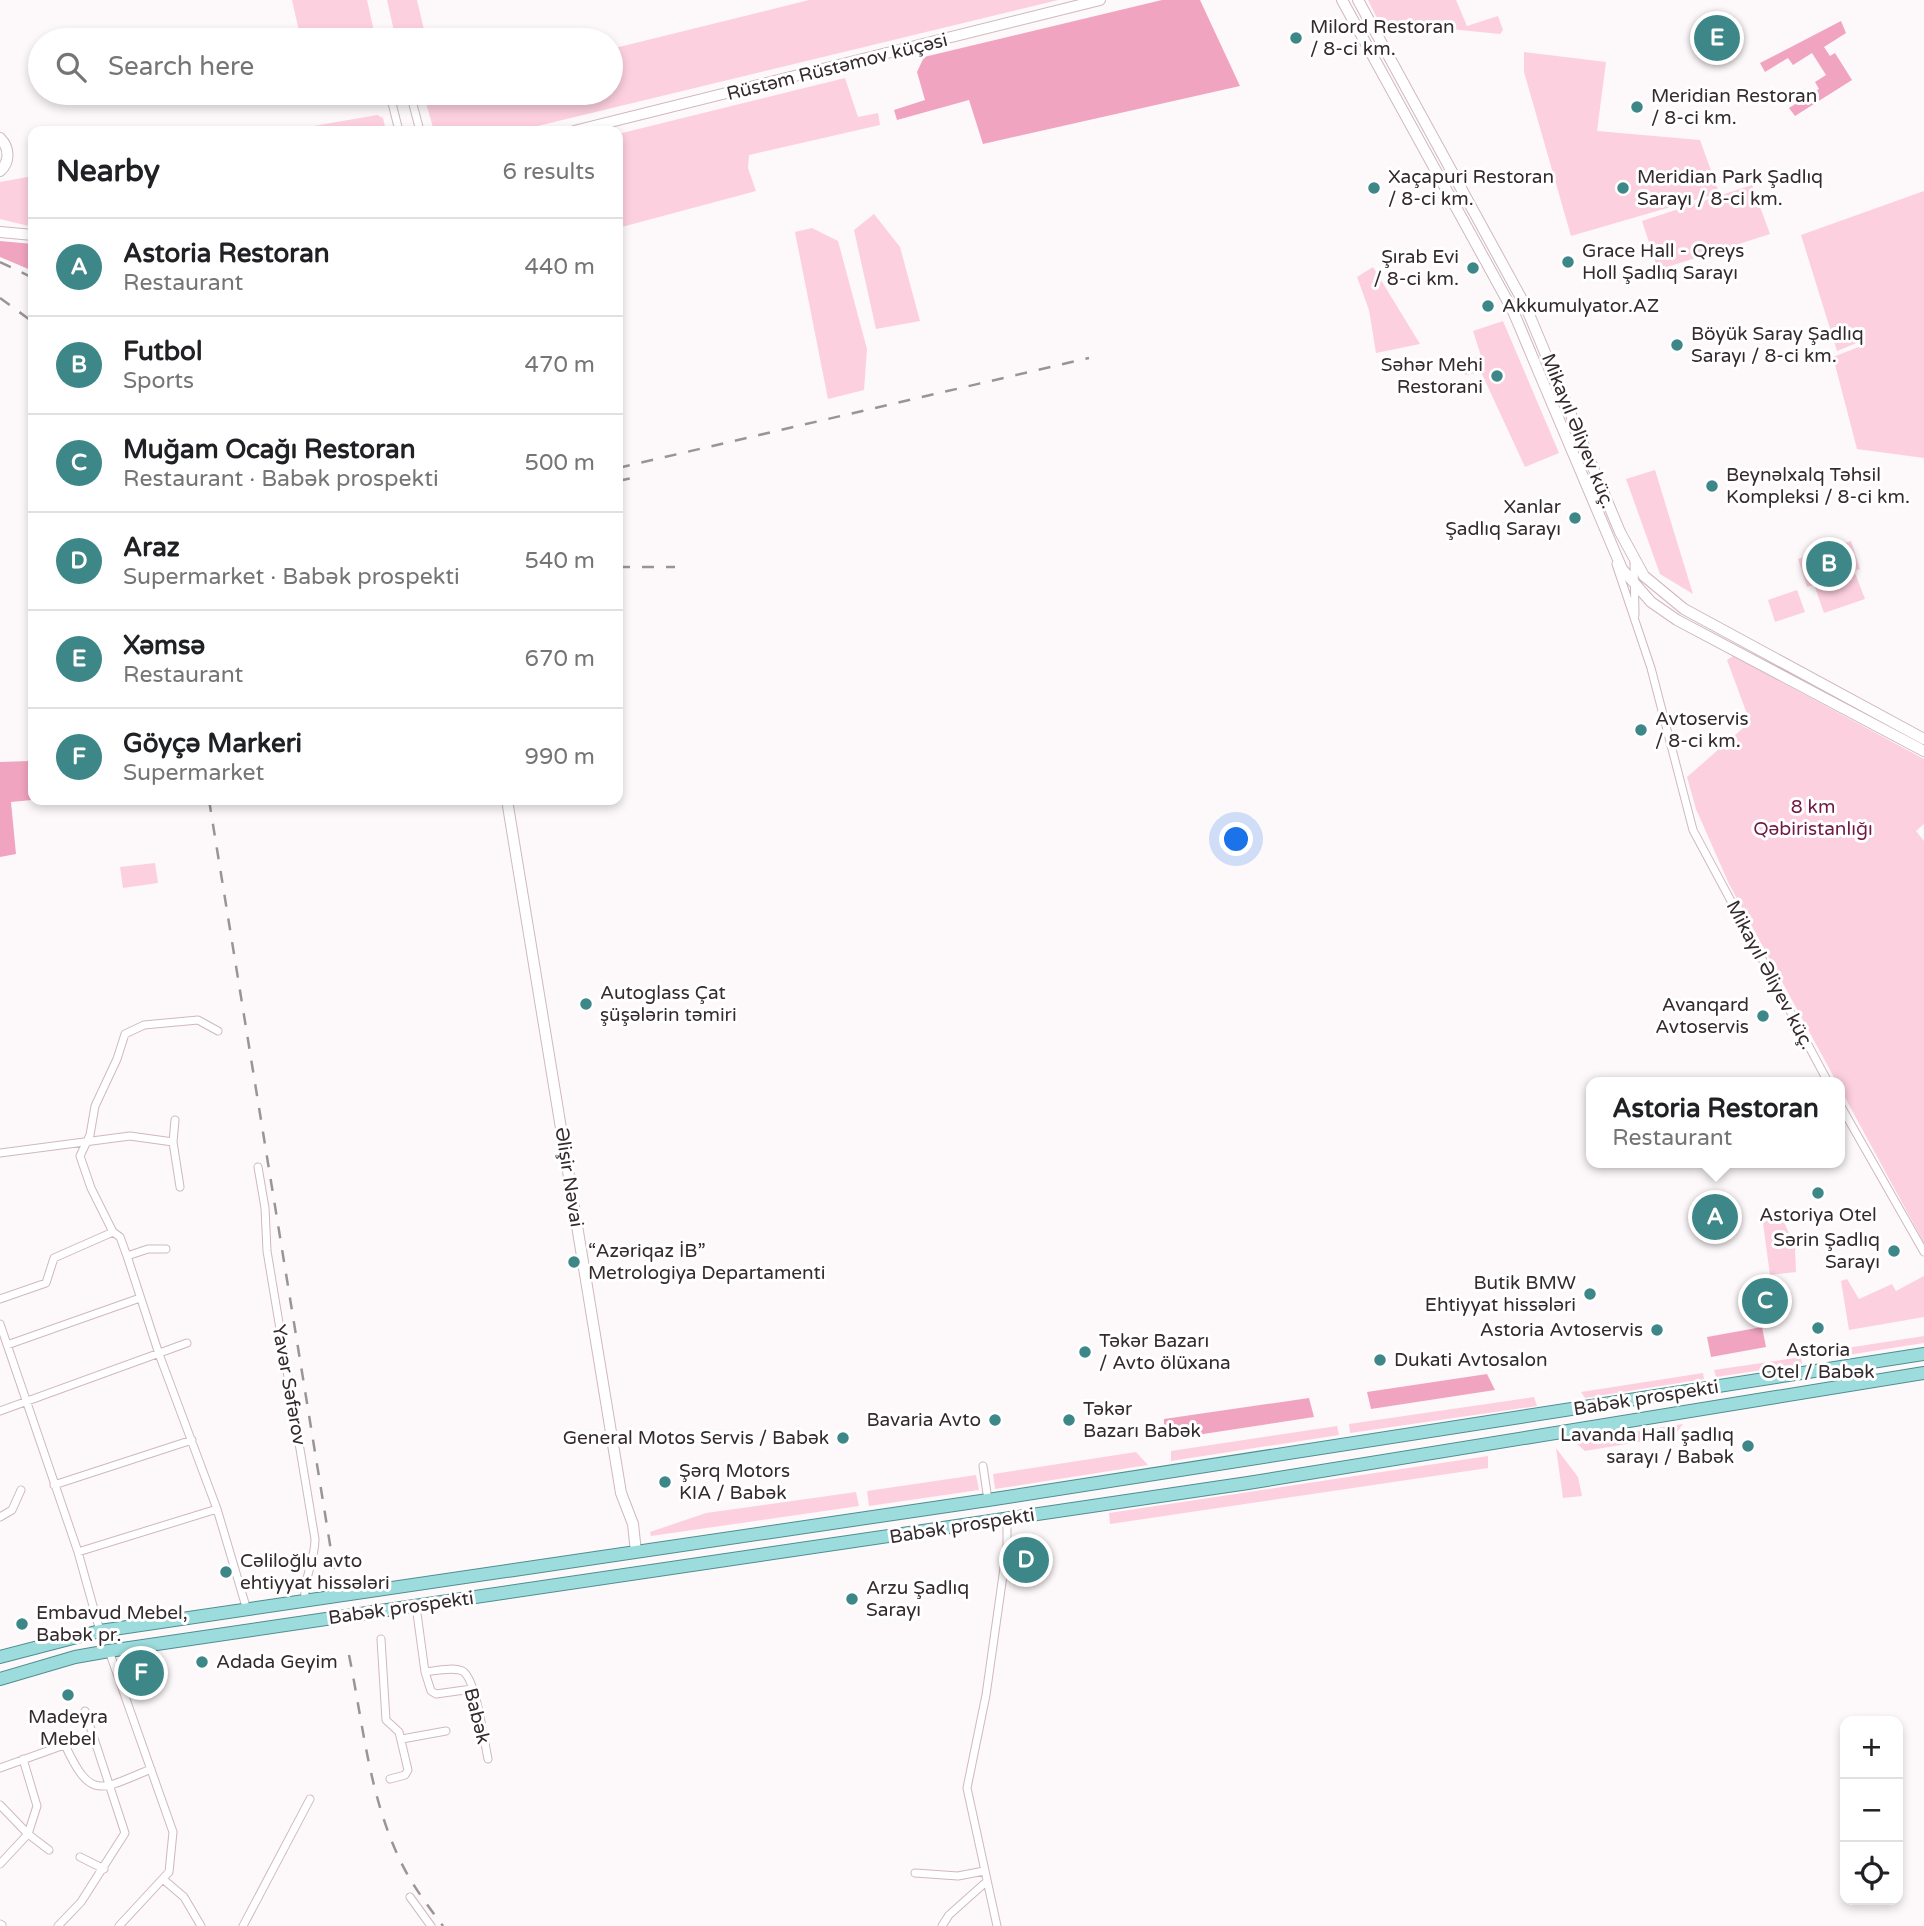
<!DOCTYPE html>
<meta charset="utf-8">
<style>
:root{--surface:#fff;--page:#f6f6f6;--text:#202124;--muted:#757577;--line:#e0e0e0;--accent:#3e8788}
body{margin:0;font-family:"Varela Round",sans-serif;background:var(--page);color:var(--text)}
.controls{position:absolute;right:21px;bottom:21px;display:grid;overflow:hidden;border-radius:14px;box-shadow:0 4px 10px #0003}
.controls button{width:63px;height:63px;display:grid;place-items:center;padding:0;border:0;border-bottom:2px solid var(--line);background:var(--surface);color:var(--text);font:35px sans-serif}
.you{position:absolute;left:1237px;top:840px;width:24px;height:24px;margin:-18px;border:5px solid #fff;border-radius:50%;background:#1a73e8;box-shadow:0 0 0 10px #1a73e833}
.badge{display:grid;place-items:center;width:46px;height:46px;border-radius:50%;background:var(--accent);color:#fff;font-size:23px;font-weight:700}
.pin{position:absolute;translate:-50% -50%;border:4px solid #fff;box-shadow:0 2px 7px #0006}
.popup{position:absolute;left:1586px;top:1077px;width:259px;height:91px;box-sizing:border-box;display:grid;place-content:center;border-radius:14px;background:var(--surface);filter:drop-shadow(0 2px 5px #0005);font-size:23px;white-space:nowrap;color:var(--muted)}
.popup b{font-size:26px;color:var(--text)}
.popup::after{content:'';position:absolute;left:50%;top:100%;margin-left:-14px;border:14px solid transparent;border-top-color:var(--surface)}
.list{margin:0;padding:0;list-style:none}
h2{display:flex;justify-content:space-between;align-items:center;height:91px;margin:0;padding:0 28px;font-size:30px}
h2 small{font-size:23px;font-weight:400;color:var(--muted)}
.list li{display:grid;grid-template-columns:46px 1fr auto;gap:21px;align-items:center;box-sizing:border-box;height:98px;padding:0 28px;border-top:2px solid var(--line)}
.list b{display:block;font-size:26px;white-space:nowrap}
.list p{margin:0;font-size:23px;white-space:nowrap;color:var(--muted)}
.list em{font-size:23px;font-style:normal;color:var(--muted)}
.icon{flex:none;width:38px;height:38px;fill:none;stroke:currentColor;stroke-width:2;stroke-linecap:round;stroke-linejoin:round}
.map{position:relative;flex:none;width:1924px;height:1926px;overflow:hidden}
.search{position:absolute;background:var(--surface);box-shadow:0 4px 10px #0003;left:28px;top:28px;width:595px;height:77px;display:flex;align-items:center;gap:18px;box-sizing:border-box;padding:0 24px;border-radius:38px;color:var(--muted);font-size:26px}
.panel{position:absolute;background:var(--surface);box-shadow:0 4px 10px #0003;left:28px;top:126px;width:595px;height:679px;border-radius:14px}
.map>svg:first-child{display:block}
.green{fill:#fdd0df}
.forest{fill:#f1a4c0}
.lines{fill:none;stroke-linecap:round;stroke-linejoin:round}
.street-casing{stroke:#d0b8c0;stroke-width:9}
.secondary-casing{stroke:#d0b8c0;stroke-width:12}
.primary-casing{stroke:#4e8e91;stroke-width:14}
.street{stroke:#fff;stroke-width:7}
.secondary{stroke:#fff;stroke-width:10}
.primary{stroke:#9ddcdd;stroke-width:12}
.rail{stroke:#9b9497;stroke-width:2.5;stroke-dasharray:12 12;stroke-linecap:butt}
.poi-dot{fill:#3e8788;stroke:#fff;stroke-width:2.5}
.labels{text-anchor:middle;dominant-baseline:central;stroke-width:6;stroke-linejoin:round;paint-order:stroke}
.poi-label{font-size:19px;fill:#352b2f;stroke:#fff;text-anchor:start}
.street-label{font-size:19px;fill:#352b2f;stroke:#fff}
.park-label{font-size:19px;fill:#721a44;stroke:#fff}
</style>
<div class="map">
<svg width="1924" height="1926" viewBox="0 0 1924 1926">
<rect width="100%" height="100%" fill="#fdf8fa"/>
<path class="green" d="M292 0H367L376 40H301Z
M387 0H417L425 34 396 40Z
M809 0H1058L517 131H434L424 96 438 93H611V49Z
M1368 0H1456L1467 26 1498 16 1503 30 1500 34 1379 22Z
M1524 52 1606 62 1597 131 1700 140 1719 193 1571 236 1524 72Z
M845 78 858 117 878 113 880 125 749 155 748 168 756 191 618 228V134Z
M377 115 383 118 386 131H285Z
M33 176V227L0 219V182Z
M1752 185 1770 234 1658 270 1642 221Z
M1924 191V458L1857 449 1833 357 1861 346 1859 342 1837 351 1801 235Z
M874 214 900 247 920 321 876 329 854 230Z
M812 228 838 241 867 349 864 390 828 399 795 232Z
M1373 267 1420 344 1376 353 1369 310 1357 277Z
M1503 321 1559 453 1525 467 1481 372 1465 375 1461 363 1481 356 1473 331Z
M1655 470 1693 594 1660 574 1626 479Z
M1851 541 1860 569 1807 587 1798 559Z
M1855 573 1865 599 1824 613 1815 587Z
M1797 590 1805 612 1775 622 1768 600Z
M1733 656 1924 759V824L1916 831 1924 841V1243L1729 884 1696 809 1687 777 1750 722 1727 660Z
M155 863 158 883 123 888 120 867Z
M1780 1212 1795 1248 1796 1272 1770 1275 1763 1223Z
M1924 1276V1317L1849 1330 1841 1281 1847 1279 1859 1299 1892 1284 1896 1291Z
M1924 1336V1343L1835 1357 1834 1350Z
M1801 1357 1802 1364 1716 1377 1714 1370Z
M1703 1373 1704 1379 1585 1398 1581 1392Z
M1534 1397 1537 1406 1350 1433 1349 1424Z
M1683 1424 1674 1436 1585 1451 1574 1441Z
M1337 1426 1339 1435 1171 1461V1451Z
M1556 1448 1578 1477 1582 1496 1563 1498Z
M1136 1452 1148 1465 995 1489 993 1474Z
M1488 1456V1468L1110 1524 1109 1513Z
M976 1475 979 1490 869 1506 867 1491Z
M856 1492 859 1506 651 1536 650 1532 706 1513Z"/>
<path class="forest" d="M1162 0H1200L1240 86 983 144 969 100 897 120 894 110 925 100 917 72 924 57Z
M1841 21 1846 33 1824 47 1830 56 1835 53 1852 80 1795 116 1789 108 1819 89 1815 82 1826 75 1812 53 1793 65 1788 58 1765 72 1760 63Z
M0 241 33 244V271L0 257Z
M29 761 32 800 11 802 16 854 0 857V762Z
M1762 1327 1766 1347 1711 1357 1707 1337Z
M1487 1374 1495 1390 1371 1409 1367 1392Z
M1309 1398 1314 1417 1164 1440V1419Z"/>
<g class="lines">
<g class="street-casing">
<path id="street" d="M410 93 420 131
M391 99 399 131
M1634 562 1635 615
M1616 564 1651 668 1693 830 1828 1082
M218 1031 198 1020 144 1025 125 1034 117 1059 95 1106 90 1135 80 1156 91 1188 113 1232 120 1237 127 1256 159 1354 217 1509 247 1610
M1839 1103 1924 1252
M175 1120 173 1142 180 1187
M0 1153 130 1136 173 1142
M258 1167 265 1208 267 1251 315 1539C315 1562 303 1578 305 1601
M127 1256 148 1249H166
M0 1299 46 1283 54 1258 113 1232
M0 1324 78 1552 100 1631
M7 1345 140 1298
M0 1411 187 1343
M983 1466 988 1500
M54 1485 192 1440
M0 1517 12 1510 21 1490
M78 1552 217 1509
M416 1606 425 1672 431 1691 436 1694 472 1689
M381 1639 386 1720 399 1732 408 1770 405 1775 390 1779
M109 1651 173 1832 169 1872 119 1926
M425 1672C434 1671 456 1666 464 1672 477 1684 484 1741 488 1759
M402 1739 446 1731
M65 1745C91 1801 100 1790 151 1769
M23 1759 37 1806 28 1834 49 1850
M0 1768 92 1735
M0 1805 28 1834 0 1864
M80 1857 104 1869
M915 1873 958 1876 984 1871
M164 1880 184 1897 201 1926
M410 1897 431 1926
M0 1924 2 1925
M58 1926 81 1902 125 1833 85 1711
M243 1926 310 1799
M942 1926 949 1915 986 1882
M997 1926 967 1788 986 1695 1007 1547V1520"/>
</g>
<g class="secondary-casing">
<path id="secondary" d="M1342 0 1513 311 1622 569 1651 602 1677 620 1924 751
M1358 0 1526 307 1620 532 1644 576 1684 609 1924 739
M574 131 1100 0
M0 138C10 148 10 162 0 171
M0 232 33 235
M507 800 621 1493 633 1524 636 1552"/>
</g>
<g class="primary-casing">
<path id="primary" d="M0 1657 100 1631 988 1500 1924 1354
M0 1679 75 1657 109 1651 1248 1483 1924 1373"/>
</g>
<use href="#street" class="street"/>
<use href="#secondary" class="secondary"/>
<use href="#primary" class="primary"/>
<path class="rail" d="M0 262 33 278
M0 298 33 322
M618 468 1089 358
M618 481 637 477
M618 567H675
M209 800 334 1569
M349 1655C363 1724 369 1794 399 1858 410 1882 427 1905 443 1926"/>
</g>
<g class="poi-dot">
<circle cx="1296" cy="38" r="7"/>
<circle cx="1637" cy="107" r="7"/>
<circle cx="1374" cy="188" r="7"/>
<circle cx="1623" cy="188" r="7"/>
<circle cx="1568" cy="262" r="7"/>
<circle cx="1473" cy="268" r="7"/>
<circle cx="1488" cy="306" r="7"/>
<circle cx="1677" cy="345" r="7"/>
<circle cx="1497" cy="376" r="7"/>
<circle cx="1712" cy="486" r="7"/>
<circle cx="1575" cy="518" r="7"/>
<circle cx="1641" cy="730" r="7"/>
<circle cx="586" cy="1004" r="7"/>
<circle cx="1763" cy="1016" r="7"/>
<circle cx="1818" cy="1193" r="7"/>
<circle cx="1894" cy="1251" r="7"/>
<circle cx="574" cy="1262" r="7"/>
<circle cx="1590" cy="1294" r="7"/>
<circle cx="1818" cy="1328" r="7"/>
<circle cx="1657" cy="1330" r="7"/>
<circle cx="1085" cy="1352" r="7"/>
<circle cx="1380" cy="1360" r="7"/>
<circle cx="995" cy="1420" r="7"/>
<circle cx="1069" cy="1420" r="7"/>
<circle cx="843" cy="1438" r="7"/>
<circle cx="1748" cy="1446" r="7"/>
<circle cx="665" cy="1482" r="7"/>
<circle cx="226" cy="1572" r="7"/>
<circle cx="852" cy="1599" r="7"/>
<circle cx="22" cy="1624" r="7"/>
<circle cx="202" cy="1662" r="7"/>
<circle cx="68" cy="1695" r="7"/>
</g>
<g class="labels">
<g class="poi-label">
<text x="1310" y="27">Milord Restoran<tspan x="1310" dy="22">/ 8-ci km.</tspan></text>
<text x="1651" y="96">Meridian Restoran<tspan x="1651" dy="22">/ 8-ci km.</tspan></text>
<text x="1388" y="177">Xaçapuri Restoran<tspan x="1388" dy="22">/ 8-ci km.</tspan></text>
<text x="1637" y="177">Meridian Park Şadlıq<tspan x="1637" dy="22">Sarayı / 8-ci km.</tspan></text>
<text x="1582" y="251">Grace Hall - Qreys<tspan x="1582" dy="22">Holl Şadlıq Sarayı</tspan></text>
<text x="1459" y="257" text-anchor="end">Şırab Evi<tspan x="1459" dy="22">/ 8-ci km.</tspan></text>
<text x="1502" y="306">Akkumulyator.AZ</text>
<text x="1691" y="334">Böyük Saray Şadlıq<tspan x="1691" dy="22">Sarayı / 8-ci km.</tspan></text>
<text x="1483" y="365" text-anchor="end">Səhər Mehi<tspan x="1483" dy="22">Restorani</tspan></text>
<text x="1726" y="475">Beynəlxalq Təhsil<tspan x="1726" dy="22">Kompleksi / 8-ci km.</tspan></text>
<text x="1561" y="507" text-anchor="end">Xanlar<tspan x="1561" dy="22">Şadlıq Sarayı</tspan></text>
<text x="1655" y="719">Avtoservis<tspan x="1655" dy="22">/ 8-ci km.</tspan></text>
<text x="600" y="993">Autoglass Çat<tspan x="600" dy="22">şüşələrin təmiri</tspan></text>
<text x="1749" y="1005" text-anchor="end">Avanqard<tspan x="1749" dy="22">Avtoservis</tspan></text>
<text x="1818" y="1215" text-anchor="middle">Astoriya Otel</text>
<text x="1880" y="1240" text-anchor="end">Sərin Şadlıq<tspan x="1880" dy="22">Sarayı</tspan></text>
<text x="588" y="1251">“Azəriqaz İB”<tspan x="588" dy="22">Metrologiya Departamenti</tspan></text>
<text x="1576" y="1283" text-anchor="end">Butik BMW<tspan x="1576" dy="22">Ehtiyyat hissələri</tspan></text>
<text x="1643" y="1330" text-anchor="end">Astoria Avtoservis</text>
<text x="1099" y="1341">Təkər Bazarı<tspan x="1099" dy="22">/ Avto ölüxana</tspan></text>
<text x="1818" y="1350" text-anchor="middle">Astoria<tspan x="1818" dy="22">Otel / Babək</tspan></text>
<text x="1394" y="1360">Dukati Avtosalon</text>
<text x="1083" y="1409">Təkər<tspan x="1083" dy="22">Bazarı Babək</tspan></text>
<text x="981" y="1420" text-anchor="end">Bavaria Avto</text>
<text x="1734" y="1435" text-anchor="end">Lavanda Hall şadlıq<tspan x="1734" dy="22">sarayı / Babək</tspan></text>
<text x="829" y="1438" text-anchor="end">General Motos Servis / Babək</text>
<text x="679" y="1471">Şərq Motors<tspan x="679" dy="22">KIA / Babək</tspan></text>
<text x="240" y="1561">Cəliloğlu avto<tspan x="240" dy="22">ehtiyyat hissələri</tspan></text>
<text x="866" y="1588">Arzu Şadlıq<tspan x="866" dy="22">Sarayı</tspan></text>
<text x="36" y="1613">Embavud Mebel,<tspan x="36" dy="22">Babək pr.</tspan></text>
<text x="216" y="1662">Adada Geyim</text>
<text x="68" y="1717" text-anchor="middle">Madeyra<tspan x="68" dy="22">Mebel</tspan></text>
</g>
<g class="street-label">
<text transform="translate(837 67) rotate(-14)">Rüstəm Rüstəmov küçəsi</text>
<text transform="translate(1578 431) rotate(68)">Mikayıl Əliyev küç.</text>
<text transform="translate(1770 975) rotate(62)">Mikayıl Əliyev küç.</text>
<text transform="translate(569 1177) rotate(81)">Əlişir Nəvai</text>
<text transform="translate(289 1385) rotate(80)">Yavər Səfərov</text>
<text transform="translate(1646 1398) rotate(-9)">Babək prospekti</text>
<text transform="translate(962 1526) rotate(-9)">Babək prospekti</text>
<text transform="translate(401 1608) rotate(-8)">Babək prospekti</text>
<text transform="translate(477 1716) rotate(76)">Babək</text>
</g>
<g class="park-label">
<text x="1813" y="807">8 km<tspan x="1813" dy="22">Qəbiristanlığı</tspan></text>
</g>
</g>
</svg>
<div class="controls">
<button>+</button>
<button>−</button>
<button><svg class="icon" aria-label="locate" viewBox="0 0 24 24"><circle cx="12" cy="12" r="6"/><path d="M12 2v4M12 18v4M2 12h4M18 12h4"/></svg></button>
</div>
<div class="you"></div>
<div class="pin badge" style="left:1715px;top:1217px">A</div>
<div class="popup"><b>Astoria Restoran</b>Restaurant</div>
<div class="pin badge" style="left:1829px;top:564px">B</div>
<div class="pin badge" style="left:1765px;top:1301px">C</div>
<div class="pin badge" style="left:1026px;top:1560px">D</div>
<div class="pin badge" style="left:1717px;top:38px">E</div>
<div class="pin badge" style="left:141px;top:1673px">F</div>
<div class="search"><svg class="icon" aria-label="search" viewBox="0 0 24 24"><circle cx="10" cy="10" r="6"/><path d="M15 15l6 6"/></svg>Search here</div>
<section class="panel">
<h2>Nearby<small>6 results</small></h2>
<ul class="list">
<li><span class="badge">A</span><div><b>Astoria Restoran</b><p>Restaurant</p></div><em>440 m</em></li>
<li><span class="badge">B</span><div><b>Futbol</b><p>Sports</p></div><em>470 m</em></li>
<li><span class="badge">C</span><div><b>Muğam Ocağı Restoran</b><p>Restaurant · Babək prospekti</p></div><em>500 m</em></li>
<li><span class="badge">D</span><div><b>Araz</b><p>Supermarket · Babək prospekti</p></div><em>540 m</em></li>
<li><span class="badge">E</span><div><b>Xəmsə</b><p>Restaurant</p></div><em>670 m</em></li>
<li><span class="badge">F</span><div><b>Göyçə Markeri</b><p>Supermarket</p></div><em>990 m</em></li>
</ul>
</section>
</div>
